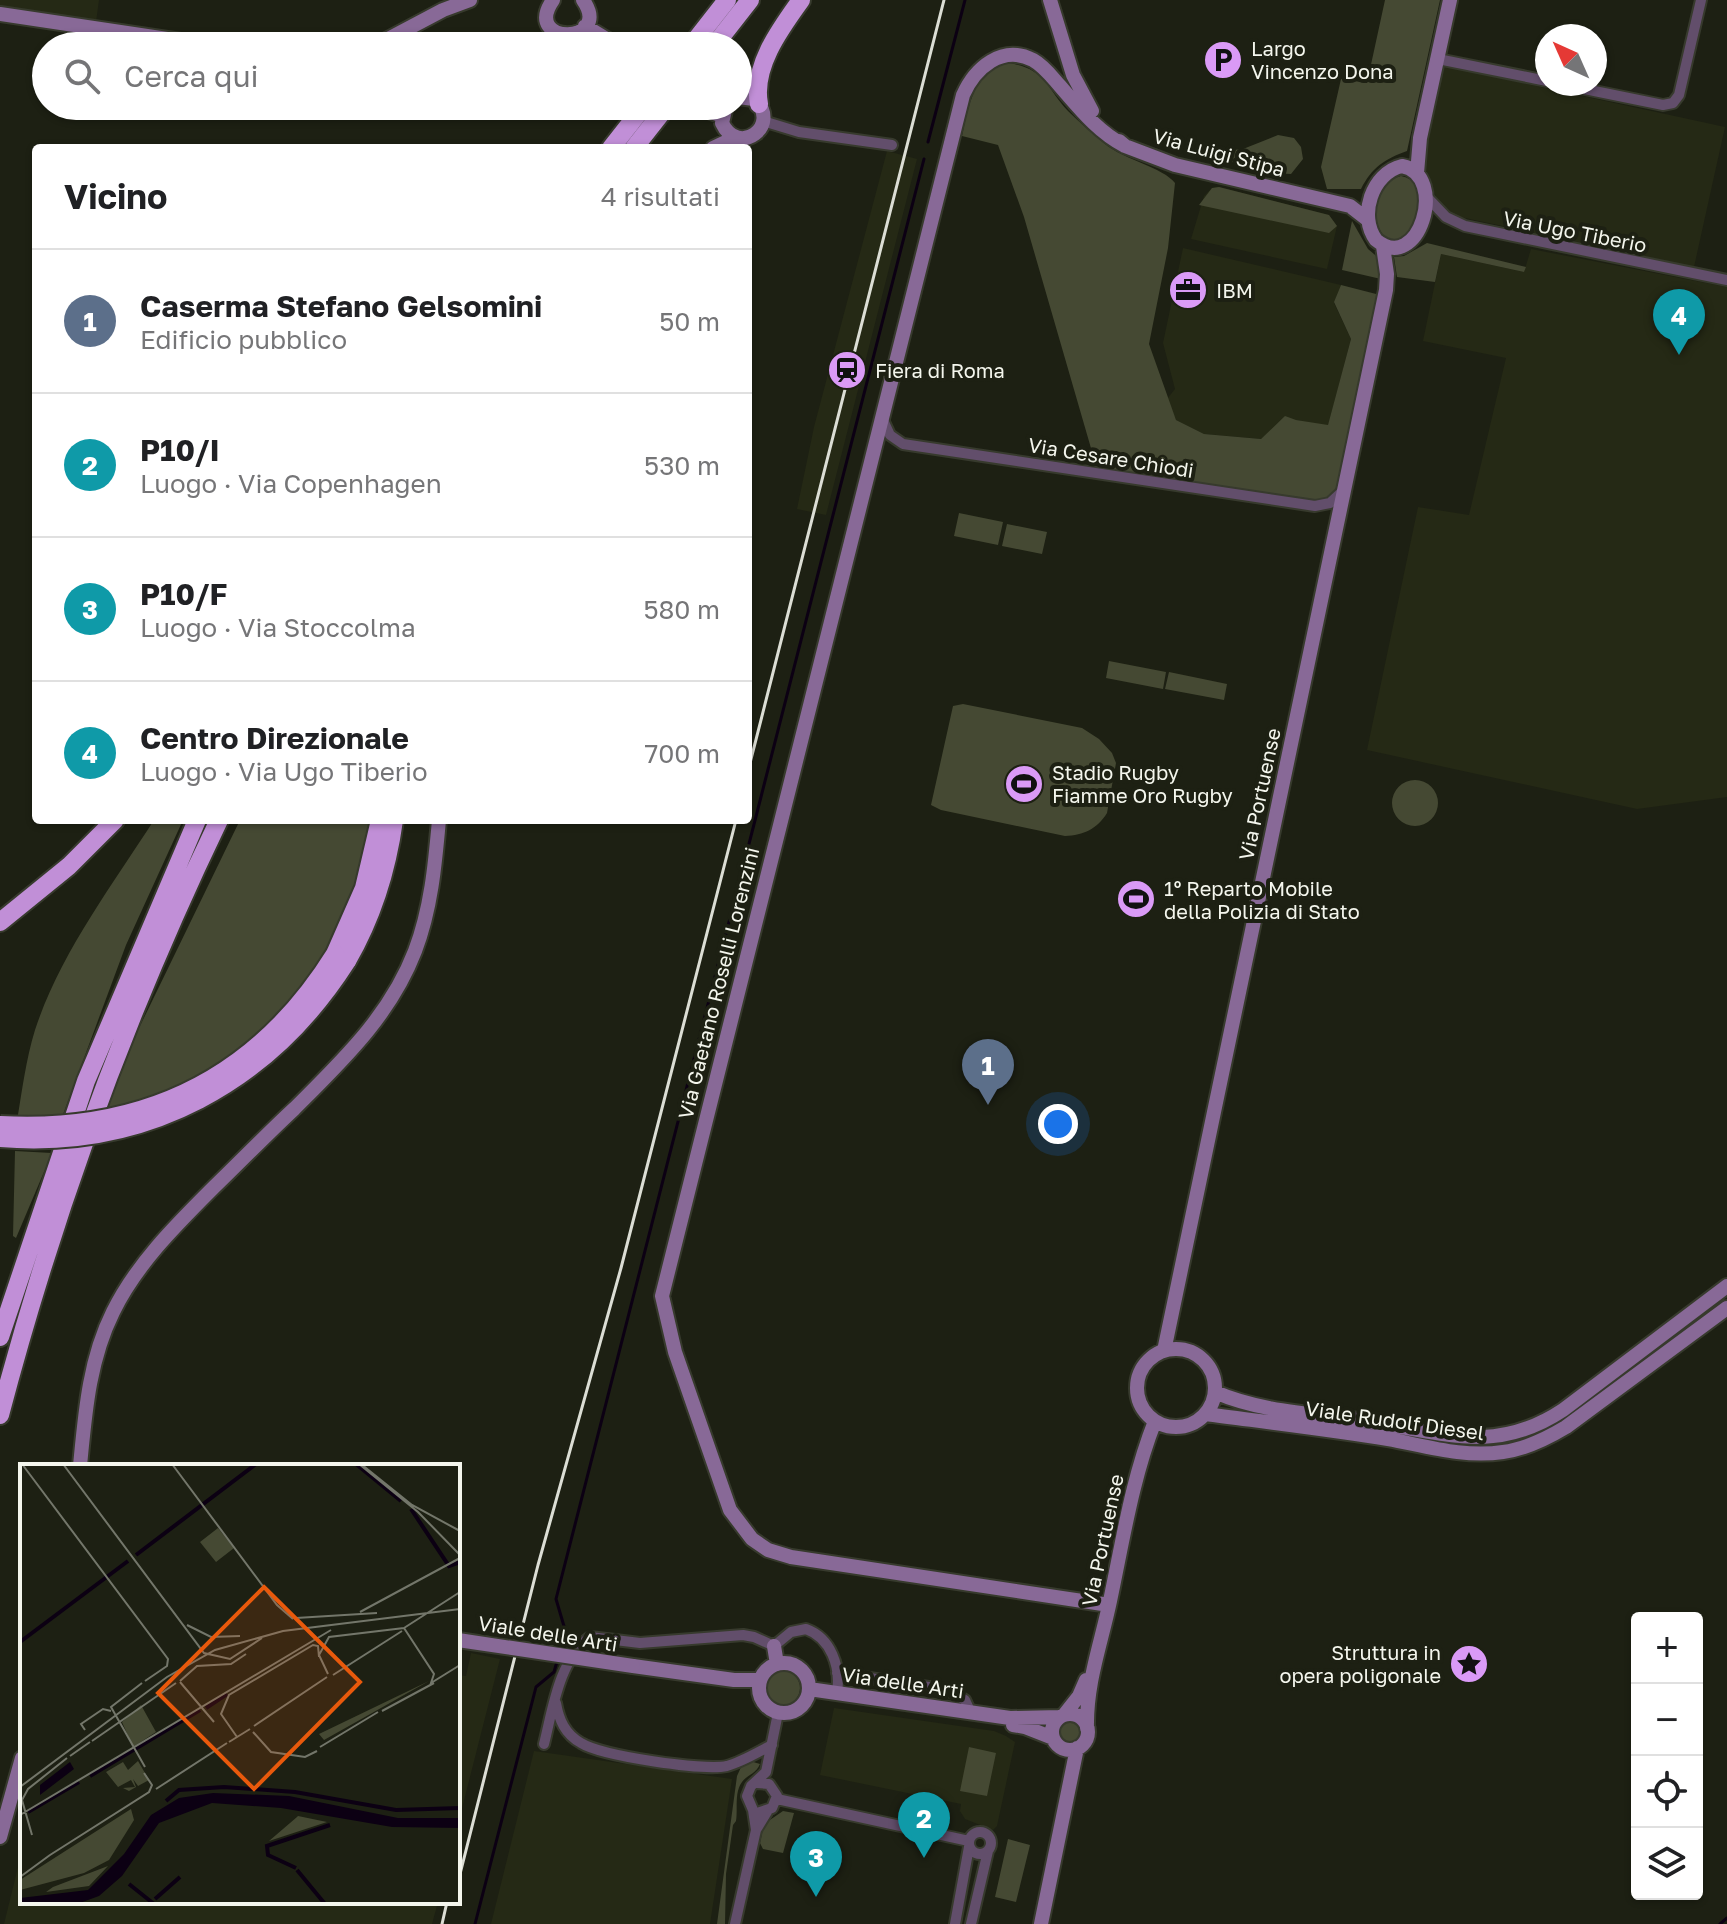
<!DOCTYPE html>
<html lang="it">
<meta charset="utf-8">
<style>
:root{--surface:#fff;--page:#f6f6f6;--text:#202124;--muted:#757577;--line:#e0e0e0;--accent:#7c3aed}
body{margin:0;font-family:"Golos Text",sans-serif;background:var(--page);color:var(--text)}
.controls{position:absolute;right:24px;bottom:24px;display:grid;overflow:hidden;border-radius:8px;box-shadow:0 2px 6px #0004}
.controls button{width:72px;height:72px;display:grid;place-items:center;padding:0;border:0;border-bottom:2px solid var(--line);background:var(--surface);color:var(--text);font:40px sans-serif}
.compass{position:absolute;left:1535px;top:24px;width:72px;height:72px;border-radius:50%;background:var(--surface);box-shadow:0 2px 6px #0004;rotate:315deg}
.you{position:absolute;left:1058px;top:1124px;width:28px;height:28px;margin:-20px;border:6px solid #fff;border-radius:50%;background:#1a73e8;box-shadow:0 0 0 12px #1a73e833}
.badge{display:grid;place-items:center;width:52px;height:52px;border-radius:50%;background:var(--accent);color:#fff;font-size:26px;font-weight:700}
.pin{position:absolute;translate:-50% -66px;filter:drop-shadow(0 2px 4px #0008)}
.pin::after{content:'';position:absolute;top:42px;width:28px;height:24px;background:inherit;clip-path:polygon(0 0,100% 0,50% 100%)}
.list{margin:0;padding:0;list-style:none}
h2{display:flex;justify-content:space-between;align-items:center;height:104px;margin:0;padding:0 32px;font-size:34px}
h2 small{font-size:26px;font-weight:400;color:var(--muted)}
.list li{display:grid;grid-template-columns:52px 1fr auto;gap:24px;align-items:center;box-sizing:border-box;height:144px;padding:0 32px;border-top:2px solid var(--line)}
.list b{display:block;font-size:30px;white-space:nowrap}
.list p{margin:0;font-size:26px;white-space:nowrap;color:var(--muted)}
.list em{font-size:26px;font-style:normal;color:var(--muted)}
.icon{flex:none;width:44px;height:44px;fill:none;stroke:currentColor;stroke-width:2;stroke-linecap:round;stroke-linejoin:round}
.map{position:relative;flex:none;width:1727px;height:1924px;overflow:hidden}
.search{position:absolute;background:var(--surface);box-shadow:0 2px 6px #0004;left:32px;top:32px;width:720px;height:88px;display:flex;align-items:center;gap:20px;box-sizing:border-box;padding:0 28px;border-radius:44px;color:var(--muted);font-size:30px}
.panel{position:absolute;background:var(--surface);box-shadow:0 2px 6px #0004;left:32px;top:144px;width:720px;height:680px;border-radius:8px}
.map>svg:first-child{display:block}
.built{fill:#252915}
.green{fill:#454933}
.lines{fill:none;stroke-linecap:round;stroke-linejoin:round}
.stream{stroke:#0c0013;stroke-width:3}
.street-casing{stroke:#373a2d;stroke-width:14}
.secondary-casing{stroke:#373a2d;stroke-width:18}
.highway-casing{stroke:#373a2d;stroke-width:22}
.street{stroke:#624e6b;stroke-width:10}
.secondary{stroke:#886997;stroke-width:14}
.highway{stroke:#c18fd7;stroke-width:18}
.rail{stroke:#dcded5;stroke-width:3}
.secondary-bridge-casing{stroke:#373a2d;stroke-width:18;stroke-linecap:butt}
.highway-bridge-casing{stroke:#373a2d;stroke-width:22;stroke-linecap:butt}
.secondary-bridge{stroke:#886997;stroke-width:14}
.highway-bridge{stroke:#c18fd7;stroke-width:18}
.labels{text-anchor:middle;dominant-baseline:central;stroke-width:8;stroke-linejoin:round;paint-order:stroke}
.poi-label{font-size:20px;fill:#f4f6ed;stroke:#1d2013;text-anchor:start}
.street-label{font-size:20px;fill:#f4f6ed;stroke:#1d2013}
.inset-river{fill:none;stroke:#0c0013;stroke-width:4}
.inset-road{fill:none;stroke:#73766a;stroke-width:2}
.view{fill:#e8590c;fill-opacity:0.15;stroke:#e8590c;stroke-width:4}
.inset-edge{fill:none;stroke:#f4f6ed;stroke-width:4}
</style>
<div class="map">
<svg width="1727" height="1924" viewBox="0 0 1727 1924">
<rect width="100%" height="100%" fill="#1d2013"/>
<path class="built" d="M0 0H99L96 22 0 8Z
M1444 66 1725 127 1694 267 1460 217 1447 212 1436 197 1422 163Z
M887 151 917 159 826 515 797 509 814 427Z
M1219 187 1329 215 1337 226 1327 269 1191 239 1204 196 1212 188Z
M1183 248 1341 285 1334 303 1351 339 1328 426 1296 420 1261 439 1204 434 1176 420 1167 399 1175 389 1163 343Z
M1531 249 1727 287V797L1637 809 1367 750 1418 507 1469 515 1506 358 1423 341 1441 254 1524 272Z
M471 1653 500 1659 458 1824V1675L466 1676Z
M834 1708 994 1731 1006 1736 1015 1742 997 1826 993 1830 965 1819 960 1811 961 1804 820 1775Z
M534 1751 732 1779 710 1924H491Z
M22 1851V1902H438L432 1924H4Z"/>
<path class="green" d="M1385 0H1440L1407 151C1385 159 1372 167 1361 189H1327L1321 167 1341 79 1367 83Z
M1008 63C1045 68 1046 87 1068 111 1080 123 1093 134 1105 144 1123 159 1164 168 1175 183L1168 248 1149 344 1176 420 1204 434 1261 439 1285 416 1296 420 1328 425 1351 339 1334 302 1341 285 1380 295 1338 487 1328 497 1318 500 1106 469 1095 462 1024 217 998 145 962 136C969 106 973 71 1008 63Z
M1278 135 1294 138 1301 147 1303 159 1291 174 1273 173 1213 157 1215 152 1243 149Z
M1401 176C1446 185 1399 273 1379 228 1371 210 1382 180 1401 176Z
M1219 187 1329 215 1337 226 1329 233 1199 205 1212 188Z
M1352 221 1368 249 1381 260V279L1342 270Z
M1427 243 1526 267 1524 272 1441 254 1435 282 1397 277 1394 257 1404 256Z
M959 513 1003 522 998 545 954 536Z
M1007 524 1047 532 1042 554 1002 546Z
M1109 661 1166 672 1163 689 1106 678Z
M1169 672 1227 684 1224 700 1165 689Z
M963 704 1082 728 1099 739 1112 753 1116 763 1107 813C1097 829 1084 835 1065 836L941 810 931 805 953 706Z
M1392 803a23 23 0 1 1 46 0a23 23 0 1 1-46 0Z
M154 820H183L126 945 61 1120 17 1121C22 1091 26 1059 35 1030 60 954 111 887 154 820Z
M240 820H374L350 912 304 992 234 1060 166 1097 107 1109 139 1028Z
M15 1151 52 1153 16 1238 13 1236Z
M766 1688a17 17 0 1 1 34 0a17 17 0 1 1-34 0Z
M1057 1732a13 13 0 1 1 26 0a13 13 0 1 1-26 0Z
M969 1747 996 1753 987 1796 960 1791Z
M750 1761 760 1764C756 1774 748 1774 742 1782 734 1793 738 1809 736 1821L733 1825 726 1874 725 1924H717L737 1776 742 1765Z
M783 1811 794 1813 783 1853 763 1849 760 1843 764 1824Z
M1008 1839 1030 1845 1016 1902 995 1897Z"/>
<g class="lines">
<path class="stream" d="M928 142 965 0
M560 1651 566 1633 556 1599 924 159
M475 1924 536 1687 554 1672 558 1658
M1720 1924 1727 1918"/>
<g class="street-casing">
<path id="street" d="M1438 59 1547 81
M1560 84 1663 105 1673 103 1679 95 1701 0
M763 121 799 132 892 145
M1426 196 1446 217 1465 226 1727 280
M883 420 890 435 903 444 1315 506 1330 503 1344 490
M837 1673 948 1690 965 1700 971 1713
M556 1703C559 1720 565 1734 581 1743 602 1756 703 1771 727 1766 742 1762 758 1752 772 1745
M544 1744C553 1708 559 1660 590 1637L640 1643 743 1635 754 1637 774 1646 791 1632 806 1629C831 1638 841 1667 837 1692
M757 1783 769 1784 777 1796 772 1808 760 1812
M777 1799 969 1841
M756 1830 753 1810 747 1796 751 1786 766 1772 778 1713
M969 1843a11 11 0 1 1 22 0a11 11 0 1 1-22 0Z
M735 1924 756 1830 767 1812
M955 1924 969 1847
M971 1924 988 1851"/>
</g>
<g class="secondary-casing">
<path id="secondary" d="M553 0C521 46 614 45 583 0
M1050 0 1073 75 1092 111
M0 14 214 46
M585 26 618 46
M375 46 443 10 470 0
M696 106 722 116
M726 106 722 123C738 158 783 125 754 99L738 97
M1119 141 1125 146 1175 165 1350 206 1368 220
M713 148 736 137
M1402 166C1449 175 1419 276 1376 240 1358 216 1372 173 1402 166Z
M1417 173 1420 138 1450 0
M1137 1388a39 39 0 1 1 78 0a39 39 0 1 1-78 0Z
M1164 1351C1235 997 1314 644 1386 290L1387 274 1383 246
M1215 1392C1265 1414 1325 1414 1378 1423 1413 1429 1447 1437 1482 1437 1512 1436 1539 1426 1563 1410L1727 1286
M1205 1414C1266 1422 1327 1429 1388 1439 1426 1446 1464 1458 1503 1452 1526 1449 1546 1439 1566 1427L1727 1308
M80 1466C85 1414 89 1360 113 1312 136 1265 174 1227 211 1190 239 1163 266 1135 294 1109 342 1061 390 1016 415 951 431 909 435 865 439 820
M1109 1605 791 1557 768 1550 752 1539 730 1510 675 1352 662 1296 963 95C975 68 1002 44 1033 60 1044 66 1052 77 1060 86 1080 109 1098 132 1125 146
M774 1646 777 1664
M759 1688a25 25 0 1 1 50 0a25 25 0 1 1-50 0Z
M633 1666 734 1680H760
M809 1689 1010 1718 1060 1717
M1052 1732a18 18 0 1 1 36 0a18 18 0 1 1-36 0Z
M1064 1715 1079 1696 1086 1680
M1013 1725 1025 1727 1053 1738
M1087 1728C1086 1683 1101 1644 1110 1601 1123 1540 1132 1479 1155 1421
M0 1837 22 1758
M1041 1924 1077 1748"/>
</g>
<g class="highway-casing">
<path id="highway" d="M691 46 727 0
M714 46 750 0
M759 104C752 67 780 29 801 0
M611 148 644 106
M634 148 667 106
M0 922 69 866 115 820
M335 954 364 888 380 820
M347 961C373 916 387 871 394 820
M0 1337 86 1081 197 820
M0 1415C54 1210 127 1011 219 820"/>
</g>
<use href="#street" class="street"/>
<use href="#secondary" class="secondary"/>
<use href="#highway" class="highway"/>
<path class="rail" d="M748 771 944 0
M458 1882 538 1565 621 1268 736 820
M442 1924 447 1902"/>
<g class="secondary-bridge-casing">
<path id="secondary-bridge" d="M458 1640 633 1666"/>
</g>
<g class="highway-bridge-casing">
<path id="highway-bridge" d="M0 1125C145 1133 258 1078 335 954
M0 1138C146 1150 269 1083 347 961"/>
</g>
<use href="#secondary-bridge" class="secondary-bridge"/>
<use href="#highway-bridge" class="highway-bridge"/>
</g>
<defs>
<g id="parking-disc" transform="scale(2)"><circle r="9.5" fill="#da9af6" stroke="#1d2013"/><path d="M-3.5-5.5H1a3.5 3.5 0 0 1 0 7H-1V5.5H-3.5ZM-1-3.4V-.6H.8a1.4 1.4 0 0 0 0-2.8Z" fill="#111"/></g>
<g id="office-disc" transform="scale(2)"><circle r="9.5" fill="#da9af6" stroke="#1d2013"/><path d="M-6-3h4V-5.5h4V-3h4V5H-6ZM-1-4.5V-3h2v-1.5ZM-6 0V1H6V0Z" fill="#111"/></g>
<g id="station-disc" transform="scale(2)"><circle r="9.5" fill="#da9af6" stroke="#1d2013"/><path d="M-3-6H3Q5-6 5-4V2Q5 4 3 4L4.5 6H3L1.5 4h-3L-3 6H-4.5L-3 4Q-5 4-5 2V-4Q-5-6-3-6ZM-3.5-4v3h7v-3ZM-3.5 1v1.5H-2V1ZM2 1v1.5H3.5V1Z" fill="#111"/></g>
<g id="stadium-disc" transform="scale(2)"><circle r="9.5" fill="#da9af6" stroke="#1d2013"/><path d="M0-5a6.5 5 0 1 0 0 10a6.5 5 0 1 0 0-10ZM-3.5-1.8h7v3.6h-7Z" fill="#111"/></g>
<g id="sight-disc" transform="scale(2)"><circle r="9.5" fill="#da9af6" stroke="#1d2013"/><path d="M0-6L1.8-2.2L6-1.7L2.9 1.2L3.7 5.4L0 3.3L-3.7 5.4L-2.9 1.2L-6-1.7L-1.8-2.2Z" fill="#111"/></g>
</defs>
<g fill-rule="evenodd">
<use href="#parking-disc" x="1223" y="60"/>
<use href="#office-disc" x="1188" y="290"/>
<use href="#station-disc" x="847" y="370"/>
<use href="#stadium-disc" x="1024" y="784"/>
<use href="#stadium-disc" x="1136" y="899"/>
<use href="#sight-disc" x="1469" y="1664"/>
</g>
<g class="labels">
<g class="poi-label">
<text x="1251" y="48">Largo<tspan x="1251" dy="23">Vincenzo Dona</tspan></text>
<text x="1216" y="290">IBM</text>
<text x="875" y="370">Fiera di Roma</text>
<text x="1052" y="772">Stadio Rugby<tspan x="1052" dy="23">Fiamme Oro Rugby</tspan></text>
<text x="1164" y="888">1º Reparto Mobile<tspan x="1164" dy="23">della Polizia di Stato</tspan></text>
<text x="1441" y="1652" text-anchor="end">Struttura in<tspan x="1441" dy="23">opera poligonale</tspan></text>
</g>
<g class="street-label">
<text transform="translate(1219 152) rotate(15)">Via Luigi Stipa</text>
<text transform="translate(1575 231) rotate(11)">Via Ugo Tiberio</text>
<text transform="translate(1111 457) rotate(9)">Via Cesare Chiodi</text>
<text transform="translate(1259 794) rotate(-78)">Via Portuense</text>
<text transform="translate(718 983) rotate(-76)">Via Gaetano Roselli Lorenzini</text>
<text transform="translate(1395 1420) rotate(8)">Viale Rudolf Diesel</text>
<text transform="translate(1102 1540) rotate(-78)">Via Portuense</text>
<text transform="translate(548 1633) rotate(9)">Viale delle Arti</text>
<text transform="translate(903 1682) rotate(8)">Via delle Arti</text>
</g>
</g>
<g transform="translate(20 1464)">
<rect width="440" height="440" fill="#1d2013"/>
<path d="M198 64 214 84 196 98 180 78ZM409 217 304 276 299 270ZM121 241 136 268 113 283 102 258ZM118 297 129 316 118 322 113 315 116 323 109 327 103 324 115 323 111 316 98 323 86 308 103 298 108 306ZM111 345 114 356 89 396 64 409 0 426V416ZM278 352 307 358 249 377 277 353ZM88 402 69 422 26 428 33 423Z" fill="#454933"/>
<path d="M50 298 54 305 20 331V321ZM193 329 269 332 378 354H440V364L372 363 261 344 192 339 139 359 102 412 79 432 57 440H0V434L68 426 104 390 131 351 159 334Z" fill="#0c0013"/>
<path class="inset-river" d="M336 0 381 37M391 45 429 102 440 98M116 91 236 0M0 178 108 97M186 244 207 230M70 312 180 246M146 337 159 326 204 323 275 328 376 346 440 344M8 348 59 318M276 404 248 391 247 382 310 361M277 406 305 440M109 420 134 440M135 435 160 413"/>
<path class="inset-road" d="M2 0 148 195 147 202 125 217M43 0 184 189 210 195 242 174M152 0 257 141 273 155M339 0 398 48 440 91M341 0 392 41 440 67M340 148 440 94M276 154 357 149M167 161 191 173 220 172M384 164 414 210 411 219 440 201M384 164 440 128M308 210 299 191 309 173 384 164M313 211 382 167M160 217 177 202 211 200 226 190M160 218 194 258M122 219 91 243 125 303M362 247 414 219M234 262 307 213M65 266 61 260 83 245 91 247M233 268 251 288 285 293 297 287M217 273 201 250 209 231 293 181 298 182 299 193M72 277 156 219M209 278 230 265M300 283 358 248M50 292 70 278M0 323 147 213 195 186 263 167 440 145M136 325 207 279M0 351 311 166M12 371 2 336 8 325 47 294M30 391 129 328 132 321 124 309M0 413 30 391"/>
<path class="view" d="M244 123 340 218 234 325 138 229Z"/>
<rect width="440" height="440" class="inset-edge"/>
</g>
</svg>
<div class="controls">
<button>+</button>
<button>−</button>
<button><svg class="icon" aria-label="locate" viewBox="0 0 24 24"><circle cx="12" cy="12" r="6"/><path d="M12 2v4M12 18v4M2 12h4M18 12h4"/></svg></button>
<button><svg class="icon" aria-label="layers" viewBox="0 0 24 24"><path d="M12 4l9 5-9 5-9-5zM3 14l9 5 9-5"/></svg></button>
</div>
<svg class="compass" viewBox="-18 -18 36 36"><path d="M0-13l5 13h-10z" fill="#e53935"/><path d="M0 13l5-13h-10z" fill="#757577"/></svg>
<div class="you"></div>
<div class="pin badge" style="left:988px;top:1105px;background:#5c6f8a">1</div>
<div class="pin badge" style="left:924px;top:1858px;background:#0f9aa8">2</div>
<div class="pin badge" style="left:816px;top:1897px;background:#0f9aa8">3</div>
<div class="pin badge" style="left:1679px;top:355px;background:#0f9aa8">4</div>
<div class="search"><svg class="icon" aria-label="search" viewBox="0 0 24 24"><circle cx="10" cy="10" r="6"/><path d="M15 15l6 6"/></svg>Cerca qui</div>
<section class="panel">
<h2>Vicino<small>4 risultati</small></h2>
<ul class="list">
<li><span class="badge" style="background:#5c6f8a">1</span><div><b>Caserma Stefano Gelsomini</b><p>Edificio pubblico</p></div><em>50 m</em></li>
<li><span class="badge" style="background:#0f9aa8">2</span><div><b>P10/I</b><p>Luogo · Via Copenhagen</p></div><em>530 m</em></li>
<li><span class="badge" style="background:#0f9aa8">3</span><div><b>P10/F</b><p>Luogo · Via Stoccolma</p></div><em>580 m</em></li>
<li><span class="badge" style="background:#0f9aa8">4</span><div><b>Centro Direzionale</b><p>Luogo · Via Ugo Tiberio</p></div><em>700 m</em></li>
</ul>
</section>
</div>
